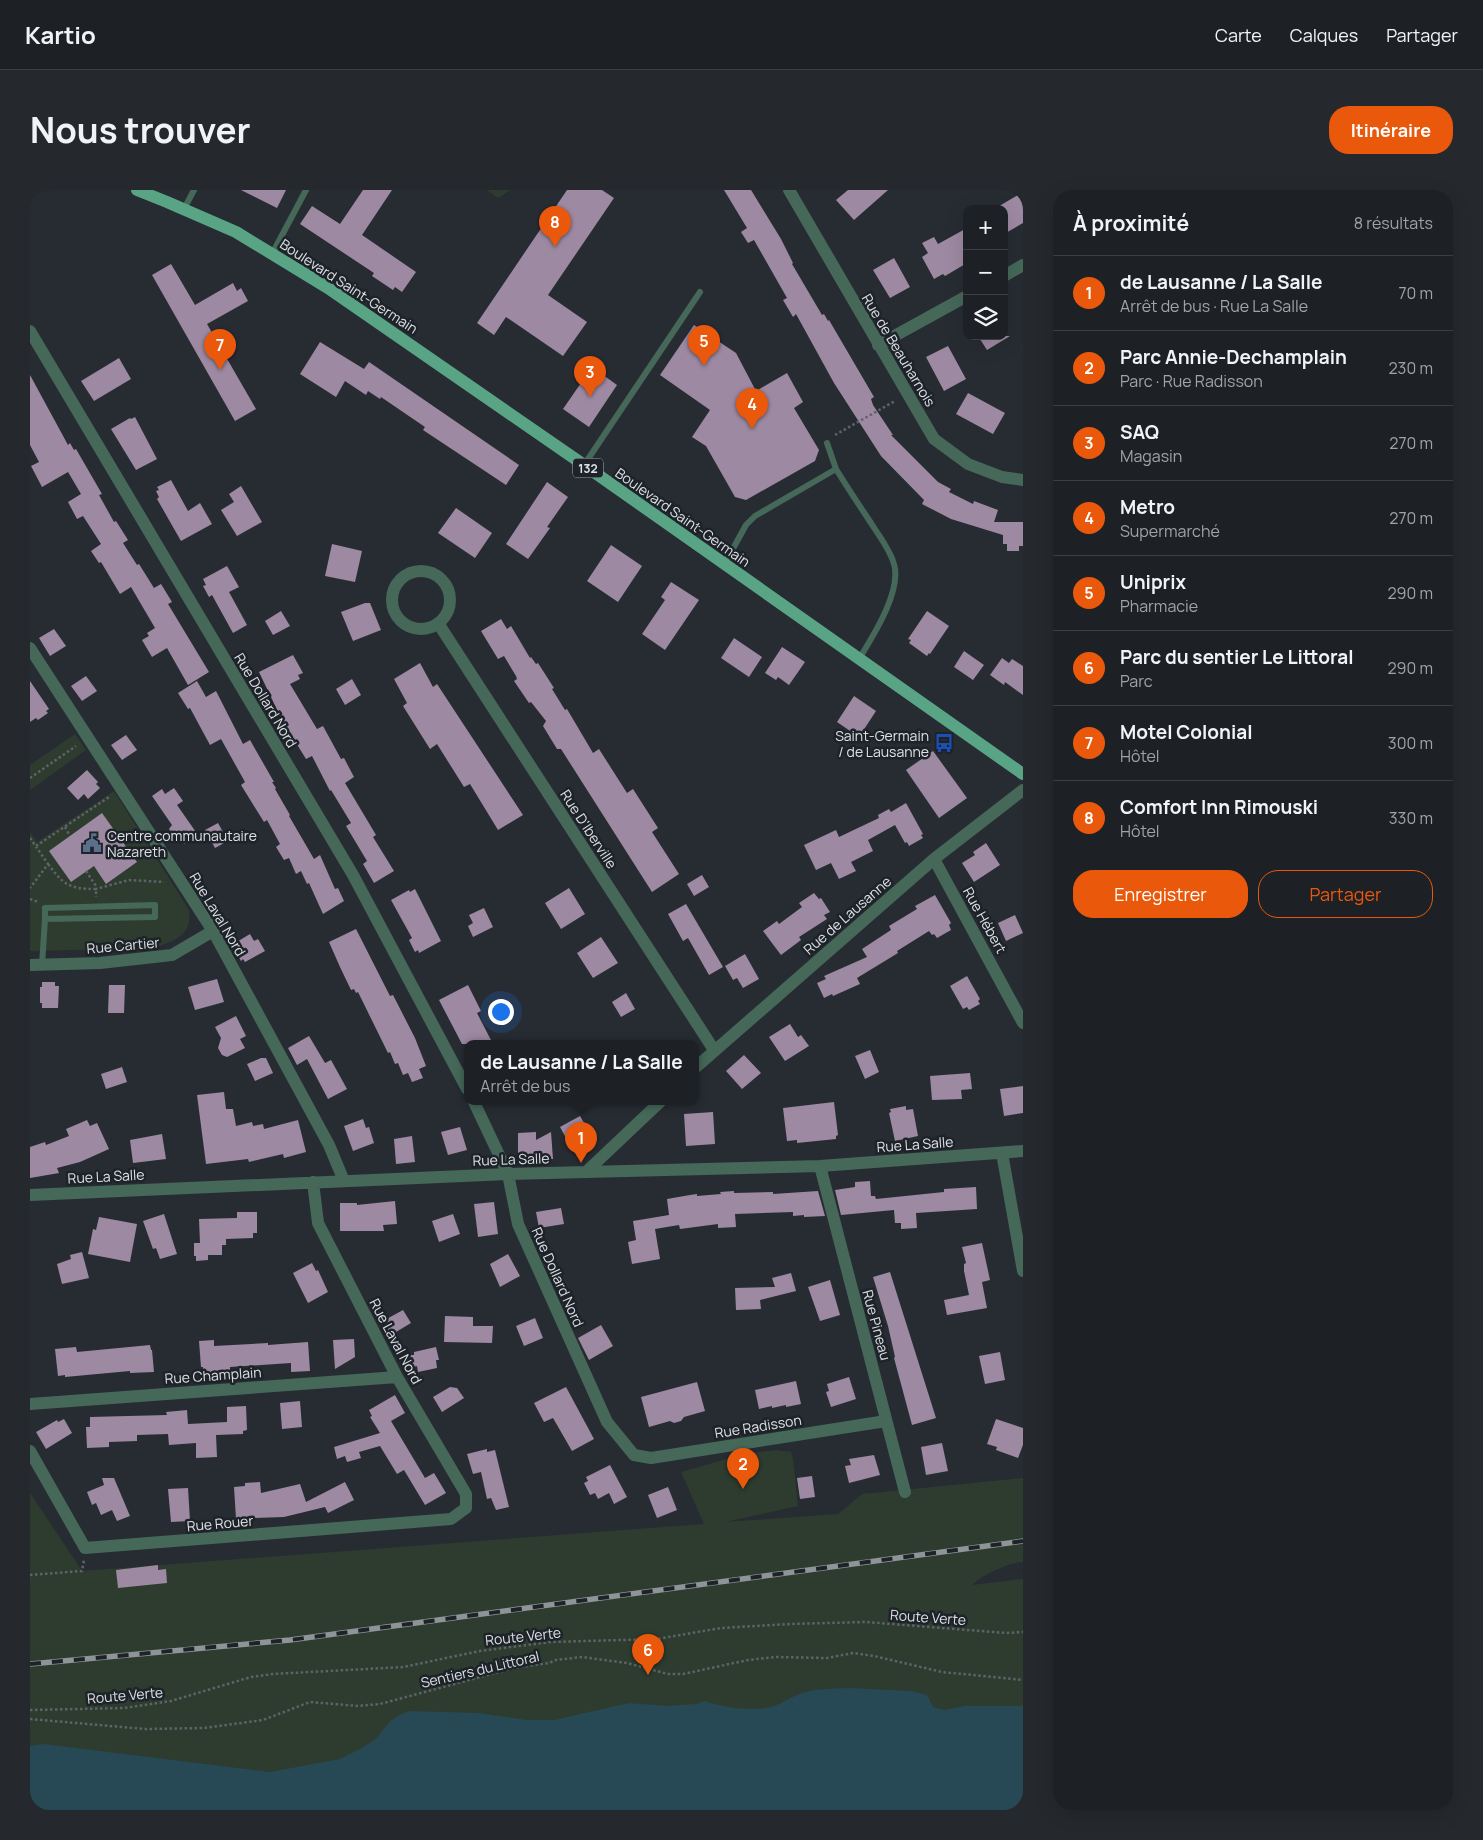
<!DOCTYPE html>
<html lang="fr">
<meta charset="utf-8">
<style>
:root{--surface:#1d2126;--page:#25292e;--text:#f1f3f6;--muted:#a0a3a7;--line:#3b3e43;--accent:#ea580c}
body{margin:0;font-family:Manrope,sans-serif;background:var(--page);color:var(--text)}
.controls{position:absolute;right:15px;top:15px;display:grid;overflow:hidden;border-radius:10px;box-shadow:0 5px 20px #0002}
.controls button{width:45px;height:45px;display:grid;place-items:center;padding:0;border:0;border-bottom:1px solid var(--line);background:var(--surface);color:var(--text);font:25px sans-serif}
.you{position:absolute;left:470px;top:821px;width:18px;height:18px;margin:-12px;border:4px solid #fff;border-radius:50%;background:#1a73e8;box-shadow:0 0 0 8px #1a73e833}
.badge{display:grid;place-items:center;width:32px;height:32px;border-radius:50%;background:var(--accent);color:#fff;font-size:16px;font-weight:700}
.pin{position:absolute;translate:-50% -41px;filter:drop-shadow(0 1px 2px #0008)}
.pin::after{content:'';position:absolute;top:26px;width:18px;height:15px;background:inherit;clip-path:polygon(0 0,100% 0,50% 100%)}
.popup{position:absolute;left:434px;top:850px;width:235px;height:65px;box-sizing:border-box;display:grid;place-content:center;border-radius:10px;background:var(--surface);filter:drop-shadow(0 1px 4px #0005);font-size:16px;white-space:nowrap;color:var(--muted)}
.popup b{font-size:19px;color:var(--text)}
.popup::after{content:'';position:absolute;left:50%;top:100%;margin-left:-10px;border:10px solid transparent;border-top-color:var(--surface)}
.list{margin:0;padding:0;list-style:none}
h2{display:flex;justify-content:space-between;align-items:center;height:65px;margin:0;padding:0 20px;font-size:21px}
h2 small{font-size:16px;font-weight:400;color:var(--muted)}
.list li{display:grid;grid-template-columns:32px 1fr auto;gap:15px;align-items:center;box-sizing:border-box;height:75px;padding:0 20px;border-top:1px solid var(--line)}
.list b{display:block;font-size:19px;white-space:nowrap}
.list p{margin:0;font-size:16px;white-space:nowrap;color:var(--muted)}
.list em{font-size:16px;font-style:normal;color:var(--muted)}
.actions{display:flex;gap:10px;padding:15px 20px}
.actions a{flex:1;padding:11px 0;border:1px solid var(--accent);border-radius:20px;text-align:center;font-size:18px;color:var(--accent)}
.actions .main{background:var(--accent);color:#fff}
.icon{flex:none;width:28px;height:28px;fill:none;stroke:currentColor;stroke-width:2;stroke-linecap:round;stroke-linejoin:round}
.map{position:relative;flex:none;width:993px;height:1620px;overflow:hidden;border-radius:20px}
header{display:flex;align-items:center;gap:30px;box-sizing:border-box;height:70px;padding:0 25px;background:var(--surface);border-bottom:1px solid var(--line)}
header strong{font-size:24px}
nav{display:flex;gap:28px;margin-inline-start:auto;font-size:18px}
.intro{display:flex;align-items:center;justify-content:space-between;box-sizing:border-box;height:120px;padding:0 30px}
h1{margin:0;font-size:35px}
.button{padding:12px 22px;border-radius:20px;background:var(--accent);color:#fff;font-size:18px;font-weight:700}
main{display:flex;gap:30px;padding:0 30px}
aside{flex:1;background:var(--surface);border-radius:20px;box-shadow:0 5px 20px #0002}
.map>svg:first-child{display:block}
.green{fill:#2d3c2e}
.water{fill:#274855}
.building{fill:#9e89a2}
.lines{fill:none;stroke-linecap:round;stroke-linejoin:round}
.path{stroke:#5f6369;stroke-width:2.5;stroke-dasharray:2.5 2.5;stroke-linecap:butt}
.service{stroke:#456859;stroke-width:6}
.minor{stroke:#456859;stroke-width:12}
.primary{stroke:#58a485;stroke-width:12}
.rail-casing{stroke:#8f9499;stroke-width:5.5}
.rail{stroke:#1d2329;stroke-width:4;stroke-dasharray:11;stroke-linecap:butt}
.labels{text-anchor:middle;dominant-baseline:central;stroke-width:5;stroke-linejoin:round;paint-order:stroke}
.shield{fill:#1d2329;stroke:#a3a8ad;stroke-width:1}
.shield-label{font-size:12px;font-weight:bold;fill:#dde1e5}
.street-label{font-size:14px;fill:#dde1e5;stroke:#1d2329}
.poi-label{font-size:14px;fill:#dde1e5;stroke:#1d2329;text-anchor:end}
</style>
<header>
<strong>Kartio</strong>
<nav><a>Carte</a><a>Calques</a><a>Partager</a></nav>
</header>
<div class="intro"><h1>Nous trouver</h1><a class="button">Itinéraire</a></div>
<main>
<div class="map">
<svg width="993" height="1620" viewBox="0 0 993 1620">
<rect width="100%" height="100%" fill="#272c33"/>
<path class="green" d="M457 0H480L468 8Z
M45 544 56 560 0 600V575Z
M84 601 159 720C163 746 143 752 122 758L0 761V642L7 652Z
M746 1260 761 1262 763 1269 768 1316 695 1332 808 1324 832 1304 993 1288V1372C977 1373 954 1384 942 1395L993 1389V1620H0V1303L52 1381 674 1334 651 1282 714 1264Z"/>
<path class="water" d="M819 1498 881 1501 897 1505 903 1517 914 1520 935 1516H993V1620H0V1556L13 1554 240 1582 310 1569 330 1559 346 1549 360 1531 369 1525 380 1521 448 1523 497 1530H524L599 1513 637 1516 666 1514 675 1511C694 1518 725 1522 744 1516 753 1513 761 1507 769 1504 785 1498 803 1499 819 1498Z"/>
<path class="building" d="M211 0H256L247 18Z
M333 0H362L332 45 386 82 372 102 365 97 363 100 342 86 344 83 270 34 282 16 310 34Z
M537 0H572L584 8 518 105 557 132 533 166 476 127 464 145 447 133Z
M694 0H721L751 49 763 73 762 74 792 125 794 124 798 131 799 130 844 207 841 209 843 215 863 245H861L908 292 921 299 919 302 943 314 944 311 968 320 964 332H993V356H989V361H977V354H973V345L921 329 892 314 894 310 851 266 804 193 766 124 763 127 753 110 757 108 724 50 718 53 711 42 717 38Z
M818 0H858L824 30 806 10Z
M993 2V33L974 44V19H964Z
M937 38V73L915 86 913 84 904 89 892 67 898 63 892 53 904 47 908 54Z
M864 68 880 97 860 108 843 80Z
M141 74 165 115 203 93 207 101 211 98 218 111 177 134 226 219 205 231 122 85Z
M664 135 706 163 726 201 757 183 773 212 764 218 789 260 785 271 716 310 705 307 676 256 662 247 680 220 630 185Z
M948 146H980L957 160Z
M290 152 334 179 339 172 489 275 476 295 393 240 395 237 351 207 350 209 338 201 336 205 315 191 306 207 270 184Z
M918 156 936 189 914 201 896 167Z
M89 168 101 189 64 211 51 191Z
M562 177 587 195 559 237 533 219Z
M0 185 38 255 40 253 44 260 46 259 72 304 69 305 84 332 86 331 98 350 93 353 107 375 109 374 124 398 131 394 142 412 138 414 179 482 158 495 137 458 122 467 112 450 119 446 117 443 125 438 101 397 90 404 71 372 69 373 61 361 71 354 53 326 47 329 38 312 51 304 38 282 12 297 1 276 9 272 0 255Z
M938 203 975 223 963 244 926 224Z
M105 227 127 269 106 280 81 239 100 228 101 229Z
M141 290 158 321 170 313 182 334 151 351 127 309 129 307 126 301 129 300 127 297Z
M517 292 538 307 517 337 520 338 498 369 476 354Z
M211 296 232 332 207 346 191 320 204 312 199 304Z
M426 318 462 343 445 368 408 343Z
M302 354 332 361 325 392 295 386Z
M581 355 612 376 588 412 557 391Z
M197 376 209 397 199 402 217 435 203 443 182 405 179 407 173 396 176 395 173 389Z
M641 392 669 410 635 460 612 444 635 410 631 407Z
M335 413H340L351 440 323 451 311 422Z
M251 421 260 436 243 445 235 431Z
M897 421 919 436 900 464 899 463 897 466 879 453 881 450 878 449Z
M471 429 477 439 481 436 500 468 501 467 506 474 508 473 524 498 522 499 535 520 537 519 563 563 569 559 597 603 603 599 628 638 622 642 649 684 622 702 531 559H527L513 536 516 531 501 512 499 513 484 491 487 489 486 486 474 466 468 469 451 441Z
M24 439 36 456 20 466 9 448Z
M704 448 732 467 719 487 691 468Z
M752 457 775 472 759 495 748 487 746 490 735 483Z
M934 461 954 475 943 490 924 477Z
M263 465 273 483 268 485 270 489 260 494 287 539 293 536 311 569 314 568 324 587 315 593 346 645 343 647 364 681 344 693 333 674 337 671 316 636 321 633 301 600 300 601 282 566 276 569 252 530 229 482Z
M972 468 979 473 982 469 993 476V505L975 492 974 495 960 485Z
M390 473 403 497 407 494 493 625 468 640 440 594 434 597 407 554 400 559 373 516 377 513 364 489Z
M56 486 67 501 52 511 41 496Z
M322 489 331 505 315 515 306 499Z
M0 491 19 519 16 521 18 523 8 530 6 528 0 532Z
M167 491 176 507 186 501 213 554 220 550 244 592H242L246 598 245 599 260 625 259 626 284 669 290 665 305 699 308 698 314 711 293 724 279 693 277 694 271 681 266 684 259 668 254 670 246 657 250 654 237 630 234 632 211 595 215 592 191 549 180 555 160 518 158 519 148 503Z
M824 506 846 521 829 547 807 532Z
M96 545 107 560 92 570 81 555Z
M903 561 937 608 909 628 876 580Z
M57 580 68 592 66 594 70 598 58 609 54 604 48 610 37 598Z
M144 598 153 611 147 615 168 645 154 654 152 650 150 651 148 648 146 649 139 639 142 635 122 606 132 599 135 604Z
M876 613 893 644 891 645 893 648 879 656 877 652 875 653 865 635 838 650 843 661 821 672 826 681 809 689 801 673 786 680 774 655 806 640 809 647 849 628 848 625 859 619 861 622Z
M72 623 107 672 76 694 64 676 41 692 19 661Z
M188 633 198 651 185 658 175 640Z
M956 653 970 675 944 692 932 673 945 665 943 662Z
M672 685 679 697 664 706 657 694Z
M539 698 555 724 531 739 515 713Z
M385 699 411 751 389 763 388 760 385 762 379 750 382 748 361 710 379 700 380 702Z
M784 703 789 709 791 708 800 722 794 725 797 729 769 747 771 750 751 765 733 741 747 731 749 734 772 717 769 713Z
M905 705 921 733 919 735 921 740 907 748 904 744 902 745 899 741 867 761 868 763 827 788 830 794 803 806 802 804 794 808 787 793 796 789 794 786 837 767 832 759 861 740 859 736 887 719 885 716Z
M656 714 693 777 679 785 658 748 653 751 638 724Z
M454 718 463 737 443 747 438 736 443 733 439 725Z
M985 725 993 743 976 751 968 733Z
M326 739 360 806 363 805 385 848 396 876 389 879 393 888 382 892 378 883 373 885 368 873 365 874 360 862 358 863 328 802 326 803 324 799 321 800 310 777 299 752Z
M220 744 224 751 228 749 235 761 215 772 213 769 211 771 204 759 207 758 205 753Z
M571 747 588 773 563 788 547 763Z
M715 764 729 789 713 798 707 788 703 790 695 776Z
M937 786 950 809 948 811 950 814 939 820 937 817 933 819 920 796Z
M187 789 194 812 165 820 158 797Z
M12 792H25V796H29L28 818H12V813H10V797H12Z
M79 795H95L94 823H78Z
M438 795 451 821 447 823 463 854H432L409 810Z
M596 803 605 819 591 827 582 812Z
M206 826 216 846 210 849 215 858 197 867 192 865 188 858 191 848 185 837Z
M760 834 768 847 771 845 779 856 755 871 739 847Z
M279 846 295 873 301 870 317 899 298 909 277 869 267 875 258 858Z
M840 860 849 882 835 889 825 866Z
M714 865 731 883 712 899 696 881Z
M231 868H236L243 883 225 891 217 874Z
M92 877 97 892 76 899 71 884Z
M940 883 942 899 931 900 932 909 902 910 900 886Z
M993 896V923L974 926 970 899Z
M194 902 196 919H203L206 936 222 932 223 936 233 934 234 939 268 930 276 962 254 968 253 964 219 972 218 969 176 974 167 905Z
M804 912 808 945 806 946V949L767 953V950L757 951 753 918Z
M876 916V920L883 919 888 946 865 951 859 923 861 922 860 919Z
M683 922 685 954 656 956 654 924Z
M550 926 561 945 558 947 560 951 545 959 543 955 541 957 530 937Z
M333 929 336 938 339 937 344 953 323 961 314 936Z
M57 930 60 936 67 933 79 959 50 972 27 978 29 983 0 988V957L15 952 16 955 39 946 36 939Z
M430 937 437 960 418 965 411 942Z
M506 942V950L521 942 523 969 509 970 508 967 488 968V943Z
M132 944 136 969 103 973 100 950Z
M382 946 385 972 366 974 364 949Z
M840 991 841 1006H845L846 1009 914 1002V999L946 997 947 1019 886 1023 887 1038 871 1039V1033H865L864 1020 811 1025 805 1000 825 997V992Z
M704 1001V1003L743 1002V1004L788 1001 795 1026 774 1027V1025L763 1026V1022L705 1024 706 1037 688 1038V1034L650 1039 649 1035 625 1039 630 1069 602 1074 598 1052 606 1050 603 1031 639 1025 637 1009 660 1005 667 1004V1006L691 1004 690 1002Z
M365 1011 367 1034 353 1035 354 1041H310V1013H327V1015Z
M464 1012 468 1044 448 1047 444 1014Z
M531 1018 534 1034 509 1038 506 1022Z
M207 1022H227V1043H223V1048L196 1049V1055H192V1065H178V1070L166 1071V1066H164V1053H170L169 1029 207 1028Z
M134 1024 147 1064 130 1069 126 1058 123 1059 113 1031Z
M423 1024 430 1044 409 1052 402 1031Z
M69 1027 107 1034 100 1072 58 1064 63 1039 66 1040Z
M952 1053 960 1090 952 1092 957 1118 917 1125 914 1110 939 1105 934 1081V1074L936 1073 932 1057Z
M52 1062 59 1088 32 1094 27 1074 41 1069 40 1065Z
M478 1064 490 1086 470 1097 460 1074Z
M282 1073 286 1081 288 1080 298 1102 278 1113 263 1083Z
M860 1082 906 1228 882 1235 864 1168 865 1167 858 1136 843 1087Z
M761 1083 766 1101 730 1110 731 1119 706 1120 705 1098 745 1097 742 1088Z
M800 1090 810 1125 790 1131 778 1097Z
M373 1120 381 1133 361 1145 353 1131Z
M415 1126 443 1127V1136H463L462 1153 414 1152Z
M505 1128 513 1148 494 1156 486 1136Z
M571 1135 583 1156 559 1170 548 1148Z
M324 1149 325 1167 305 1179 303 1150Z
M184 1150V1156L238 1153V1155L278 1152 280 1181 261 1182V1173L200 1177V1184L173 1185V1177H171L169 1151Z
M120 1155 121 1160H122L124 1182 100 1183V1181L35 1187V1185L28 1186 25 1159 46 1157 47 1162Z
M406 1157 409 1170H406L407 1178 388 1182 387 1176 383 1177 380 1165H384V1162Z
M970 1162 975 1190 955 1194 949 1166Z
M819 1187 826 1209 801 1217 796 1202 799 1201 797 1194Z
M766 1191 771 1214 756 1217V1215L742 1218V1216L729 1219 725 1200Z
M667 1192 675 1221 654 1227 651 1231 644 1233 640 1231 619 1237 611 1207Z
M420 1197 427 1198 434 1208 412 1222 403 1207Z
M536 1197 564 1249 542 1261 523 1228 514 1232 504 1213Z
M365 1205 375 1223 361 1231 395 1288 404 1283 416 1303 395 1315 374 1280 367 1284 350 1256 329 1262 331 1268 317 1272 315 1266 307 1269 304 1257 350 1243 340 1227 342 1226 339 1220Z
M270 1211 272 1237 252 1239 250 1213Z
M216 1216 217 1240 213 1241V1244L186 1245 187 1267 166 1268V1253L139 1255 138 1244 107 1245V1251L79 1252V1257L57 1258 56 1237H60V1227L137 1225 136 1222 157 1220 158 1234 197 1232V1217Z
M34 1229 42 1243 16 1259 6 1242 27 1230 28 1232Z
M966 1229 993 1238V1255L988 1268 966 1260 967 1257 957 1254Z
M912 1253 918 1281 896 1285 891 1257Z
M457 1259V1262L465 1260 479 1317 466 1320 461 1308 457 1309 451 1282 443 1284 437 1264Z
M844 1265 850 1285 819 1293 815 1276 821 1275 819 1269Z
M580 1275 597 1307 584 1314 579 1303 568 1309 565 1303 560 1305 554 1293 558 1291 556 1287Z
M782 1286 785 1307 770 1309 767 1288Z
M72 1288H84L100 1326 87 1331 82 1320 71 1325 66 1313 62 1315 57 1302 74 1295Z
M230 1292 231 1303 270 1294 276 1312 315 1292 324 1310 298 1323 295 1317 254 1327 224 1328V1330L210 1331V1329H206L204 1297 215 1296V1293Z
M638 1297 647 1320 627 1328 618 1305Z
M158 1298 160 1331 141 1332 138 1299Z
M128 1375V1380L136 1379 137 1393 88 1398 86 1380Z"/>
<g class="lines">
<path class="path" d="M805 245 865 211
M0 588 46 556
M35 637 40 646
M0 648 18 674 0 698
M6 656 79 607
M18 674C34 695 39 699 66 699V707
M56 681 66 696V699L99 690 134 692
M0 709 8 712
M0 1385 52 1381 54 1370
M0 1520 94 1518 141 1511 221 1487 243 1484 373 1477 450 1461 521 1452 627 1449 691 1438 760 1434 836 1432 976 1443 993 1442
M0 1529 115 1539 174 1538 233 1530 280 1512 328 1516 350 1514 484 1478 519 1473 526 1470 552 1467 597 1473 638 1484H653L718 1470 746 1467 797 1468 823 1463 844 1466 912 1482 993 1490"/>
<path class="service" d="M154 19 164 0
M242 64 276 0
M797 253 806 279
M554 275 670 102
M694 375 716 335 725 326 806 279C817 297 829 315 841 333 849 346 860 359 864 374 872 401 843 446 829 469
M12 775 15 729 125 727V715L15 718V729"/>
<path class="minor" d="M759 0 904 249 938 274 972 287 993 290
M974 86 993 75
M0 141 323 685 437 899
M848 155 937 106
M362 410a29 29 0 1 1 58 0a29 29 0 1 1-58 0Z
M408 433 684 860
M0 458 183 741 299 955 314 991
M904 669 993 833
M0 775 70 773 142 765 183 741
M665 878 904 669 993 600
M444 912 478 984 488 1034 577 1232 604 1265 621 1268 856 1231
M972 963 993 1081
M790 976 875 1302
M556 982 630 912
M0 1005 478 984 790 976 993 961
M0 1214 367 1187
M0 1261 55 1358 421 1329 436 1318V1304L367 1187 288 1033 283 992"/>
<path class="primary" d="M107 0 137 12 206 42 298 98 554 275 993 584"/>
<g class="rail-casing">
<path id="rail" d="M0 1474 260 1450 993 1351"/>
</g>
<use href="#rail" class="rail"/>
</g>
<defs>
<g id="bus-bare" transform="scale(1.5)"><path d="M-5-6H5V4H4V6H2V4H-2V6H-4V4H-5ZM-3.5-4V0h7V-4ZM-3.5 1.2v1.5H-2V1.2ZM2 1.2v1.5H3.5V1.2Z" fill="#1a4fb4" stroke="#1d2329" stroke-width="2.5" paint-order="stroke"/></g>
<g id="civic-bare" transform="scale(1.5)"><path d="M-.6-6.5H3V-4.5H.6V-3L4-1V1h2V6H-6V1h2V-1L-.6-3ZM-1.2 2.5V6h2.4V2.5Z" fill="#5c6f8a" stroke="#1d2329" stroke-width="2.5" paint-order="stroke"/></g>
</defs>
<g fill-rule="evenodd">
<use href="#bus-bare" x="914" y="553"/>
<use href="#civic-bare" x="62" y="653"/>
</g>
<g class="labels">
<rect class="shield" x="543" y="268.5" width="30" height="19" rx="4"/>
<g class="shield-label">
<text x="558" y="278">132</text>
</g>
<g class="street-label">
<text transform="translate(319 96) rotate(33)">Boulevard Saint-Germain</text>
<text transform="translate(869 160) rotate(59)">Rue de Beauharnois</text>
<text transform="translate(653 327) rotate(35)">Boulevard Saint-Germain</text>
<text transform="translate(236 510) rotate(59)">Rue Dollard Nord</text>
<text transform="translate(559 639) rotate(57)">Rue D'Iberville</text>
<text transform="translate(188 724) rotate(59)">Rue Laval Nord</text>
<text transform="translate(817 725) rotate(-41)">Rue de Lausanne</text>
<text transform="translate(955 730) rotate(61)">Rue Hébert</text>
<text transform="translate(93 755) rotate(-5)">Rue Cartier</text>
<text transform="translate(885 954) rotate(-4)">Rue La Salle</text>
<text transform="translate(481 969) rotate(-2)">Rue La Salle</text>
<text transform="translate(76 986) rotate(-3)">Rue La Salle</text>
<text transform="translate(528 1087) rotate(66)">Rue Dollard Nord</text>
<text transform="translate(847 1135) rotate(75)">Rue Pineau</text>
<text transform="translate(366 1151) rotate(62)">Rue Laval Nord</text>
<text transform="translate(183 1185) rotate(-4)">Rue Champlain</text>
<text transform="translate(728 1236) rotate(-9)">Rue Radisson</text>
<text transform="translate(190 1333) rotate(-5)">Rue Rouer</text>
<text transform="translate(898 1427) rotate(4)">Route Verte</text>
<text transform="translate(493 1446) rotate(-6)">Route Verte</text>
<text transform="translate(450 1479) rotate(-13)">Sentiers du Littoral</text>
<text transform="translate(95 1505) rotate(-5)">Route Verte</text>
</g>
<g class="poi-label">
<text x="899" y="545">Saint-Germain<tspan x="899" dy="16">/ de Lausanne</tspan></text>
<text x="77" y="645" text-anchor="start">Centre communautaire<tspan x="77" dy="16">Nazareth</tspan></text>
</g>
</g>
</svg>
<div class="controls">
<button>+</button>
<button>−</button>
<button><svg class="icon" aria-label="layers" viewBox="0 0 24 24"><path d="M12 4l9 5-9 5-9-5zM3 14l9 5 9-5"/></svg></button>
</div>
<div class="you"></div>
<div class="pin badge" style="left:551px;top:973px">1</div>
<div class="popup"><b>de Lausanne / La Salle</b>Arrêt de bus</div>
<div class="pin badge" style="left:713px;top:1299px">2</div>
<div class="pin badge" style="left:560px;top:207px">3</div>
<div class="pin badge" style="left:722px;top:239px">4</div>
<div class="pin badge" style="left:674px;top:176px">5</div>
<div class="pin badge" style="left:618px;top:1485px">6</div>
<div class="pin badge" style="left:190px;top:180px">7</div>
<div class="pin badge" style="left:525px;top:57px">8</div>
</div>
<aside>
<h2>À proximité<small>8 résultats</small></h2>
<ul class="list">
<li><span class="badge">1</span><div><b>de Lausanne / La Salle</b><p>Arrêt de bus · Rue La Salle</p></div><em>70 m</em></li>
<li><span class="badge">2</span><div><b>Parc Annie-Dechamplain</b><p>Parc · Rue Radisson</p></div><em>230 m</em></li>
<li><span class="badge">3</span><div><b>SAQ</b><p>Magasin</p></div><em>270 m</em></li>
<li><span class="badge">4</span><div><b>Metro</b><p>Supermarché</p></div><em>270 m</em></li>
<li><span class="badge">5</span><div><b>Uniprix</b><p>Pharmacie</p></div><em>290 m</em></li>
<li><span class="badge">6</span><div><b>Parc du sentier Le Littoral</b><p>Parc</p></div><em>290 m</em></li>
<li><span class="badge">7</span><div><b>Motel Colonial</b><p>Hôtel</p></div><em>300 m</em></li>
<li><span class="badge">8</span><div><b>Comfort Inn Rimouski</b><p>Hôtel</p></div><em>330 m</em></li>
</ul>
<div class="actions"><a class="main">Enregistrer</a><a>Partager</a></div>
</aside>
</main>
